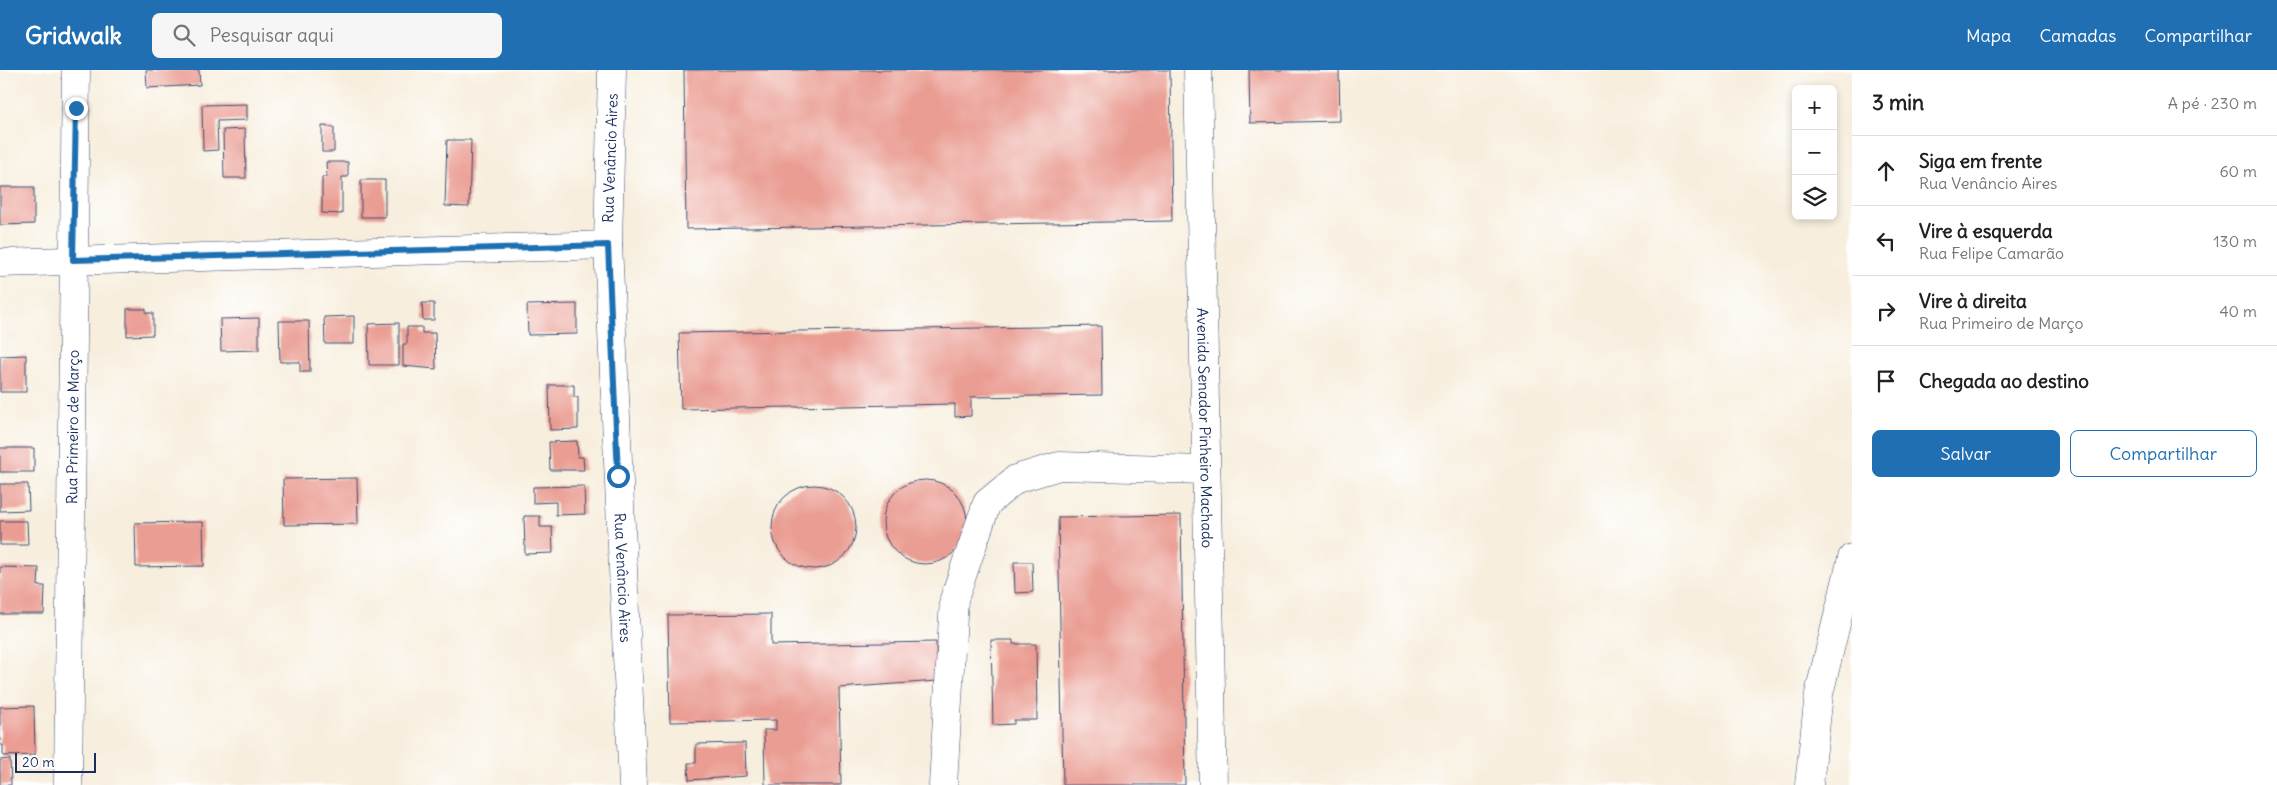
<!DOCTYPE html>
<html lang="pt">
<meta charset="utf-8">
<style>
:root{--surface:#fff;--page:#f6f6f6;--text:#202124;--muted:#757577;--line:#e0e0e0;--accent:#1f6fb2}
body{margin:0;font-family:Delius,sans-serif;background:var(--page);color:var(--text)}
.controls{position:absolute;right:15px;top:15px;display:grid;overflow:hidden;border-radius:8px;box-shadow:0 2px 8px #0003}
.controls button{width:45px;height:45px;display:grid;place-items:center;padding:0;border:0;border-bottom:1px solid var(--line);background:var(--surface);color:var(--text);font:25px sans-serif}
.scale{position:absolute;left:15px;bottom:12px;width:81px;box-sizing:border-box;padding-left:5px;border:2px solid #1b2f5e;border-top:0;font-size:14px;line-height:18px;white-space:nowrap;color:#1b2f5e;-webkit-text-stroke:4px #fff;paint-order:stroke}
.stop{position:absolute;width:15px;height:15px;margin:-11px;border:4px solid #1f6fb2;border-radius:50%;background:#fff}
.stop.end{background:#1f6fb2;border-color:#fff;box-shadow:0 1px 5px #0008}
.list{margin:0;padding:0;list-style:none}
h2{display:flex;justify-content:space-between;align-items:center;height:65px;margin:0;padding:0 20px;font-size:21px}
h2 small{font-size:16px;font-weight:400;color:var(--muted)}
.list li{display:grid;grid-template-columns:32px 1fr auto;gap:15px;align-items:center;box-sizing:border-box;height:70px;padding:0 20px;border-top:1px solid var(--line)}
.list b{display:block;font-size:19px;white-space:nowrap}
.list p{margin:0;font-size:16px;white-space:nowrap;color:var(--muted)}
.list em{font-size:16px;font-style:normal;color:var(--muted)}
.actions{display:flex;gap:10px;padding:15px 20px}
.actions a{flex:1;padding:11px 0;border:1px solid var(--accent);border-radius:8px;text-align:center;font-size:18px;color:var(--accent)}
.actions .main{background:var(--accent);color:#fff}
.icon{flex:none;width:28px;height:28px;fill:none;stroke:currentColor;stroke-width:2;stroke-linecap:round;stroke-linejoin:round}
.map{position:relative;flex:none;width:1852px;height:715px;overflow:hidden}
header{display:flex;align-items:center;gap:30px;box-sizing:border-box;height:70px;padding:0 25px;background:var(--accent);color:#fff}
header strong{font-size:24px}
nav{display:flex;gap:28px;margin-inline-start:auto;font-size:18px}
.search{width:350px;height:45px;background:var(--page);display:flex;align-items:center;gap:12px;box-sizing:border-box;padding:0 18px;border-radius:8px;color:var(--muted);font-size:19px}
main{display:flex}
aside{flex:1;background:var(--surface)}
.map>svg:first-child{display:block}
.building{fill:#ea9d93}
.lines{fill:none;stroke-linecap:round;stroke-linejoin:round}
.minor-casing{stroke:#3c4c71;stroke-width:29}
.major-casing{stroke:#3c4c71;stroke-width:29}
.minor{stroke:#fff;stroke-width:28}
.major{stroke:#fff;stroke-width:28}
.route{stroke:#1f6fb2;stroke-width:6}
.labels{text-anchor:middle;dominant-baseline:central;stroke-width:5;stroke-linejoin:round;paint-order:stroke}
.street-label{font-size:15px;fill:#1b2f5e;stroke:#fff}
</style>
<header>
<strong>Gridwalk</strong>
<div class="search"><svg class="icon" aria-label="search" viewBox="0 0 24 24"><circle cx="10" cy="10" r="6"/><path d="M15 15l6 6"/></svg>Pesquisar aqui</div>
<nav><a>Mapa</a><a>Camadas</a><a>Compartilhar</a></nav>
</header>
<main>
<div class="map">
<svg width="1852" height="715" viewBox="0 0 1852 715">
<rect width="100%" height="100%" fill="#fff"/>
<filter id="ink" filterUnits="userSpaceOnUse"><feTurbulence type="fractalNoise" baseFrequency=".02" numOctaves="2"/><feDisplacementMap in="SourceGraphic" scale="10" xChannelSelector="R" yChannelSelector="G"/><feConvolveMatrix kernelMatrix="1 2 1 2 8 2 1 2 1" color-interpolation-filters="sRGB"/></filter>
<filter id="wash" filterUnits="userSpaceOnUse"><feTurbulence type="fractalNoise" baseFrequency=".0096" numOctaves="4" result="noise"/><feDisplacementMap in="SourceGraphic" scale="20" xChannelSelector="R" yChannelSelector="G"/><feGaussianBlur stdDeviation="1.12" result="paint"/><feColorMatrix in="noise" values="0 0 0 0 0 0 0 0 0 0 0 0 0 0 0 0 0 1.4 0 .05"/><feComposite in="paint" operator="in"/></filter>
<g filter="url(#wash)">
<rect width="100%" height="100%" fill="#f7eedd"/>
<g id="blocks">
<path class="building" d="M146 0H199L200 15 147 18Z
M684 0H1170L1172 151 686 159Z
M1249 0H1339L1340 51 1250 53Z
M247 34V50L217 51 218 80 203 81 202 35Z
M322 56 334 57V82H322Z
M245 59 246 108H224L223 60Z
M447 70H471L469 137 445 136Z
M326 92H348V107H342V144L322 143V107H327Z
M361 110H385V147H361Z
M0 117H34V154L0 155Z
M422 233H434V250H423Z
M577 234V264L528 265 527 235Z
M127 239H146V243H153V265L127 266Z
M354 246V274H325L324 247Z
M259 248V280L221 281 220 249Z
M279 251H309L310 302H300V292H280Z
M399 253V295H369L368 254Z
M1101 256 1102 325 971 327V346L955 347V334L681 339 679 263Z
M407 257H422V263H435L436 299 403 296V274H407Z
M26 285V322H0V286Z
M549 315H574V327H578V359L550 360Z
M577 371 578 387H583L584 400H550L549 372Z
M0 378H34V402H0Z
M357 408 358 454 284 455 283 409Z
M883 452a42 42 0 1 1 84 0a42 42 0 1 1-84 0Z
M0 414H28L29 440 0 441Z
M772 457a42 42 0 1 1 84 0a42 42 0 1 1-84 0Z
M584 416 585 444 556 445V432L533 433V417Z
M1181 445 1185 715H1063L1058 447Z
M524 446H540V457H552L553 483 525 484Z
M0 451H27L28 475H0Z
M193 452H203L204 496 136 497 135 453Z
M1014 492H1032L1033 522 1015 523Z
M0 497 39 498 38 516H45L44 544H0Z
M771 544V575L936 572 937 611 839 618 841 715H765L764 660H776V650L670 652 668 545Z
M991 570H1013V574H1036L1037 650H1014V654L993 655Z
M34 636 35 685 3 686V675H0V637Z
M745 673 746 706 689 710 688 693H696V674Z
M10 689 11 715H0V690Z"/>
</g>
</g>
<g filter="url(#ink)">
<use href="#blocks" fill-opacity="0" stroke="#3c4c71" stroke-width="1"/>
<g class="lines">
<g class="minor-casing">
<g id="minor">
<path id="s1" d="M612 0 608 175 633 715"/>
<path d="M0 193 608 175"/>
<path id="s2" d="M68 715 76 0"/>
<path d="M943 715 954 529 987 433 1016 409 1059 396 1206 400"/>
<path d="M1809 715 1819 624 1852 488"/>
</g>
</g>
<g class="major-casing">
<g id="major">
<path id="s3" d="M1198 0 1213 715"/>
</g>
</g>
<use href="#minor" class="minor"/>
<use href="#major" class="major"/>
</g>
</g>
<g class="lines" filter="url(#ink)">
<path class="route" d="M76 38 73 190 608 175 618 406"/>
</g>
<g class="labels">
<g class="street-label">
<text transform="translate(610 88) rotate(-88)">Rua Venâncio Aires</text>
<text stroke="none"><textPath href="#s2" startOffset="358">Rua Primeiro de Março</textPath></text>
<text stroke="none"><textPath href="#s3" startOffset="358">Avenida Senador Pinheiro Machado</textPath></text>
<text stroke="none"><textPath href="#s1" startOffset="508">Rua Venâncio Aires</textPath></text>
</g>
</g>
</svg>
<div class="controls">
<button>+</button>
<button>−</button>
<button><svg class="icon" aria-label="layers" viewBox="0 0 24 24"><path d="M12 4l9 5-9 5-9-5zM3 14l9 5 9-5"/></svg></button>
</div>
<div class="scale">20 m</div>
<div class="stop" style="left:618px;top:406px"></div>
<div class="stop end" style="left:76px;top:38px"></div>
</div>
<aside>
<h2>3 min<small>A pé · 230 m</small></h2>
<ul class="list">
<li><svg class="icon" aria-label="ahead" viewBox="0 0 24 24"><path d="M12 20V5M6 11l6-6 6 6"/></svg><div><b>Siga em frente</b><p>Rua Venâncio Aires</p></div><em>60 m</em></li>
<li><svg class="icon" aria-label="left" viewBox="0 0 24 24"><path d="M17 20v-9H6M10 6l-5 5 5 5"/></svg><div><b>Vire à esquerda</b><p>Rua Felipe Camarão</p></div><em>130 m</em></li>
<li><svg class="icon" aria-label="right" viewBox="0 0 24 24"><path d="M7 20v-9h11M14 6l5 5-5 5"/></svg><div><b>Vire à direita</b><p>Rua Primeiro de Março</p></div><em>40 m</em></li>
<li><svg class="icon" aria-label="arrive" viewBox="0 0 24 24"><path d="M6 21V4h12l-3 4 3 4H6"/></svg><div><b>Chegada ao destino</b></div></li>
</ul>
<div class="actions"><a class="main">Salvar</a><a>Compartilhar</a></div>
</aside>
</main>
